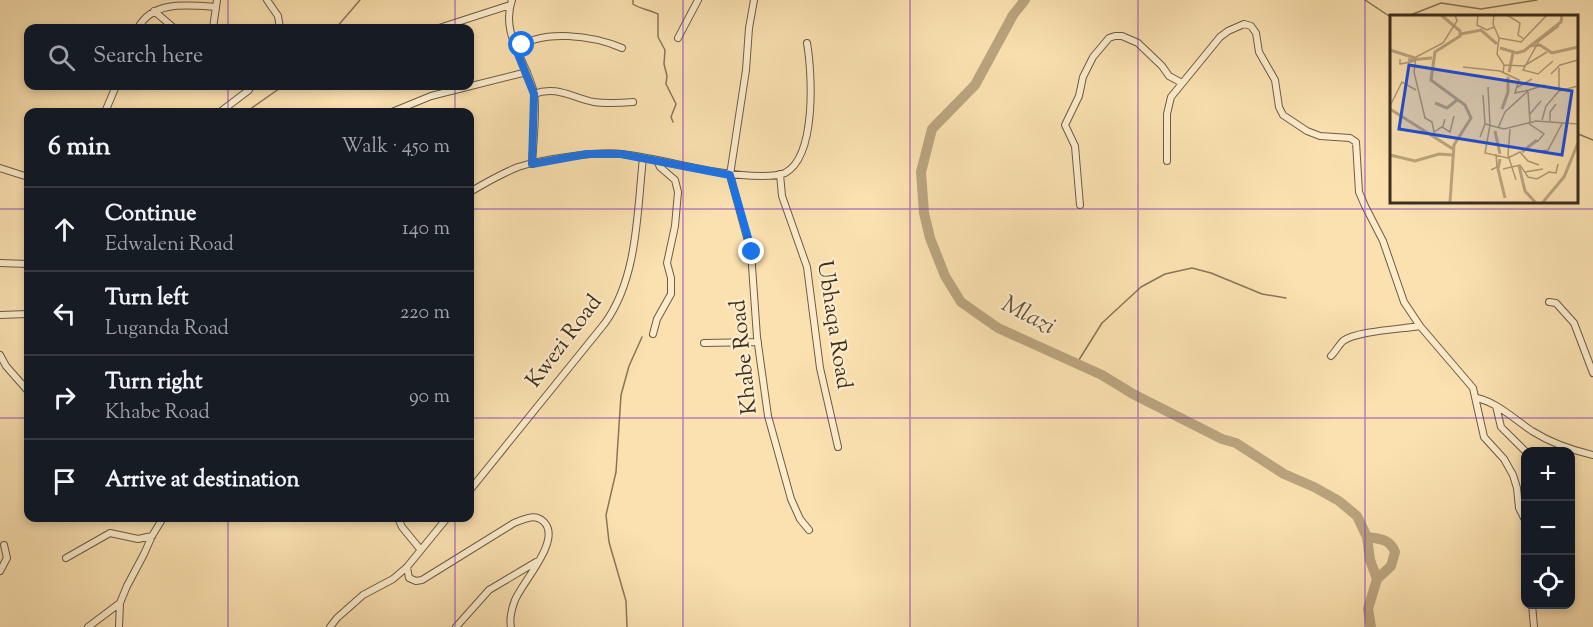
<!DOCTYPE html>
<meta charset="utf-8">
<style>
:root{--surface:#171b24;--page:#20242c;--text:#f1f3f6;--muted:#9ea1a6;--line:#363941}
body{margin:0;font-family:"Sorts Mill Goudy",serif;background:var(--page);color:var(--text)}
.controls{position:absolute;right:18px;bottom:18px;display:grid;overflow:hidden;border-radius:12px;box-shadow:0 3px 9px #0003}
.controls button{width:54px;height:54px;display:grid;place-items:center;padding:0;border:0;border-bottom:2px solid var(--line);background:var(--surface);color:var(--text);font:30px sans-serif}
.stop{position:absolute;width:18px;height:18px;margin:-14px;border:4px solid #1a73e8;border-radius:50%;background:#fff}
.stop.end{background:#1a73e8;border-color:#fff;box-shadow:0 2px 6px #0008}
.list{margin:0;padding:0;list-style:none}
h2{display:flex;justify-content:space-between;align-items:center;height:78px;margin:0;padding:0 24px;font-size:26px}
h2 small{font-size:20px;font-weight:400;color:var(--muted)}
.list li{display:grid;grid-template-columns:39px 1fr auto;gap:18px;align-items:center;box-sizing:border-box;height:84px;padding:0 24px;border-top:2px solid var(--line)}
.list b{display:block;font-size:22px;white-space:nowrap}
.list p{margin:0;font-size:20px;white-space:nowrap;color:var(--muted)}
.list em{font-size:20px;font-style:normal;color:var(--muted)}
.icon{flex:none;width:33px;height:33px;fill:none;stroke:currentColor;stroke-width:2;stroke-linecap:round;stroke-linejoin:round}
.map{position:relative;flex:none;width:1593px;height:627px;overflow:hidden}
.search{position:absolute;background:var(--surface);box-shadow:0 3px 9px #0003;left:24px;top:24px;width:450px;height:66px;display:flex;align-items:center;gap:15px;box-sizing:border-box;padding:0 21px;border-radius:12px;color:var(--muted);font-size:22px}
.panel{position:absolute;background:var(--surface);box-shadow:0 3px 9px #0003;left:24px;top:108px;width:450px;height:414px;border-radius:12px}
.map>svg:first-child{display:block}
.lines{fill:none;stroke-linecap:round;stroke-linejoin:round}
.stream{stroke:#887559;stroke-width:1.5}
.river{stroke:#baa47f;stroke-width:10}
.street-casing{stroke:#6c5b44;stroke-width:8}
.street{stroke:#fceccc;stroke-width:6}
.route{stroke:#1a73e8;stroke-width:8}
.grid{fill:none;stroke:#7b2cbf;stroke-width:1.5;stroke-opacity:0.55}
.labels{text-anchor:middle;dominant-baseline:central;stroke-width:4.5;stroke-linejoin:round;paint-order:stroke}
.street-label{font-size:22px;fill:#3c2e20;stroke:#fceccc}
.water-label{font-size:24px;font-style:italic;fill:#62513c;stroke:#fceccc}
.inset-river{fill:none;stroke:#baa47f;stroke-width:3}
.inset-road{fill:none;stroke:#af9976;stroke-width:1.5}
.view{fill:#1d4ed8;fill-opacity:0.15;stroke:#1d4ed8;stroke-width:3}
.inset-edge{fill:none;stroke:#3c2e20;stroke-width:3}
</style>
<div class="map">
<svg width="1593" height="627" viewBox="0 0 1593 627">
<rect width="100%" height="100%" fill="#fbe1b0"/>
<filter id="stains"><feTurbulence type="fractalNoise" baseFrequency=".00333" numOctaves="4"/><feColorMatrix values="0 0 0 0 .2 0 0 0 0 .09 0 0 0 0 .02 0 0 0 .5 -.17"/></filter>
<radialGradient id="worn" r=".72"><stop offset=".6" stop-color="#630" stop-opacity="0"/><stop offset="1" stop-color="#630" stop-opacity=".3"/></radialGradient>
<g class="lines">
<path class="stream" d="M633 0V4C640 9 650 10 658 14V37L665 50 664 64 667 76 666 84 676 104 671 117 673 122
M1365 0 1392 18
M1408 16 1441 3 1481 9 1537 0
M336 28 360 0
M246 112 283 86
M1576 133 1593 140
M1077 363 1102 323 1141 287 1165 274 1192 268 1211 273 1262 294 1286 298
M627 627 626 601 609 542 606 515 616 472 621 395 629 366 642 337"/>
<path class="river" d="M1025 0 1013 15 975 85 932 129 921 172 924 213 930 238 945 276 961 302 998 328 1102 375 1133 394 1222 439 1236 443 1284 474 1314 487 1339 501 1357 516 1367 537 1370 560 1377 579 1368 609 1371 627
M1367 537C1381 539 1390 539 1395 552L1391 566 1377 579"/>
<g class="street-casing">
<path id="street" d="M267 0 278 16 280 28
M512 0C500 35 527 61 534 93 537 112 533 144 532 164
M754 0 749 28 746 70 730 175 751 252 757 337 768 416 791 499 800 519 809 530
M154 11 174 28
M138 28C153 0 188 5 216 7
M213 28 217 0
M439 28 510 5
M678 38 698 0
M516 49C542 28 594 36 622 48
M534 94C556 85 573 98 594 102 607 104 620 103 633 102
M105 112 116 86
M220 112 249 90 251 86
M392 112 431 96 527 72
M1167 161V114L1171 97 1220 37 1228 31 1244 24 1251 26 1256 33 1259 52 1275 80 1279 107 1283 115 1307 131 1320 136 1350 138 1356 142 1359 192 1365 206 1383 241 1404 302 1420 326 1473 388 1484 437 1504 459 1513 475 1517 488 1519 508 1526 522
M0 168 28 177
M780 174 782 196 807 267 820 368 838 447
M470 192C485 183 501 174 518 167 543 159 597 151 622 154 670 160 714 176 762 176 770 176 778 176 785 173 817 156 812 72 807 43
M1080 205 1075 146 1065 125 1079 96 1083 77 1093 57 1109 38 1115 36H1122L1138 43 1162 66 1169 76 1182 83
M0 263 28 264
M1549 302 1556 303 1574 323 1593 373
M0 315 28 314
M653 334 657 319 671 294V278L667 263 675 226 678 192 675 180 660 167 657 161
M704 343 758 342
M0 355 6 366 28 391
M1331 356C1335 352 1339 345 1343 341 1356 331 1403 329 1420 326
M1477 398C1498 403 1514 419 1532 431 1551 443 1571 450 1593 455
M1496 406 1501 427 1526 452
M470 490 605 323C638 277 637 212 643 158
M398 518 402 527 420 549
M66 558 110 533 138 539 152 536
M407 567 409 578 416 581 422 580 514 523C524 519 535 513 544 522 562 540 523 581 515 600 512 608 509 618 511 627
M0 571 7 558 4 545
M1532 604 1534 627
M88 627 120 603
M119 627 120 603 127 586 144 554 152 536 163 518
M330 627 337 618 363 595 393 579 407 567 447 518
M456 627 489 590 536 562"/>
</g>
<use href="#street" class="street"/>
</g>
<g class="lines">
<path class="route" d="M522 45 516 49 534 94 532 164 587 154H621L730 175 752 252"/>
</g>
<path class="grid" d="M228 0V28M455 0V28M683 0V627M910 0V627M1138 0V627M1365 0V627M228 86V112M455 86V112M0 209H28M470 209H1593M0 418H28M470 418H1593M228 518V627M455 518V627"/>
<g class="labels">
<g class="street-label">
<text transform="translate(833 325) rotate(81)">Ubhaqa Road</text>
<text transform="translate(565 342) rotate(-53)">Kwezi Road</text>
<text transform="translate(745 357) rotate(-96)">Khabe Road</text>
</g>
<g class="water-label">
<text transform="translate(1028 316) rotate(27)">Mlazi</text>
</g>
</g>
<g transform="translate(1390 15)">
<rect width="188" height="188" fill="#fbe1b0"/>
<path class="inset-river" d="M51 0 70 16V21L45 37 41 65 75 90 81 103 64 130 60 187M71 19 91 15 107 29M139 31 150 30 162 38 188 32M110 33 127 38 134 36 171 7 172 0M0 35 25 43M18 45 42 43M119 57 123 38M45 88 57 93 67 85M0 94 63 134M112 94 118 77V62M105 116 110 139M132 137 147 125M0 140 25 146 49 139 63 140M110 144 108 154 115 183M129 151 135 176 145 187M153 187 174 162 188 128"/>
<path class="inset-road" d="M88 0 87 10 97 15 104 12M104 0 103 9 109 23 107 39 114 50 113 58M117 0 130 8 128 20 134 24M109 23 131 27 157 0M10 44V49L25 46M163 46 148 59 133 55 149 26 169 11M114 50 134 51 157 37M73 52 110 56 129 65 125 78 139 75M161 59 170 50 188 45M98 72 100 110 95 138 118 143 130 137 138 146 149 150M126 73 142 64M169 76 188 71M138 77 140 107M93 80 95 109M0 91 12 67 26 75M139 100 151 86M55 104 53 111 44 117 42 107 35 103 24 57 26 42 53 28 67 6 65 0M152 105 156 91 169 76V53M160 106V97L166 89M138 108 154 119 147 127M52 112 60 117 64 101M108 113 115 97 139 75 155 70M120 114 118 140 126 165M90 122 95 109 114 114 146 106 188 109M150 136 158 135 173 107M113 154 130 150 138 162 147 164 159 157 166 158 168 149M101 155 107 152 106 139M135 157 153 154"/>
<path class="view" d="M19 50 182 76 172 140 9 114Z"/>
<rect width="188" height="188" class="inset-edge"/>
</g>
<rect width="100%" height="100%" filter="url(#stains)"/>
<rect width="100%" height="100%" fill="url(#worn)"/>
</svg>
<div class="controls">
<button>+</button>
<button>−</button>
<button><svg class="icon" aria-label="locate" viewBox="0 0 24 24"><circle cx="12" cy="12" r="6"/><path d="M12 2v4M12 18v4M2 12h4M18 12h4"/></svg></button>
</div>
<div class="stop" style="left:522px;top:45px"></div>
<div class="stop end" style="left:752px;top:252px"></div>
<div class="search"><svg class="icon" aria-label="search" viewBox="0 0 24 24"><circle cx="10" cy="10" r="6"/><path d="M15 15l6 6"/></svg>Search here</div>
<section class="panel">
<h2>6 min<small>Walk · 450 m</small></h2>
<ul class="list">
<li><svg class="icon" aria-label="ahead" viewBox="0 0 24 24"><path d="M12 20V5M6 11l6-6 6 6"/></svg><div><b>Continue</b><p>Edwaleni Road</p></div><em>140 m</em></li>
<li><svg class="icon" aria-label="left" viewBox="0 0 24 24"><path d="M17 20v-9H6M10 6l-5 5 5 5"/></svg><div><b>Turn left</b><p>Luganda Road</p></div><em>220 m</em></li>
<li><svg class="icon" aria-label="right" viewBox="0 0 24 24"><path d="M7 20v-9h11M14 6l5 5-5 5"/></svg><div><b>Turn right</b><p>Khabe Road</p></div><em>90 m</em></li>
<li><svg class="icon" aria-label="arrive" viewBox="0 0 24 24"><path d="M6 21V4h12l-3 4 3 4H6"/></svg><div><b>Arrive at destination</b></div></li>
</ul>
</section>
</div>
